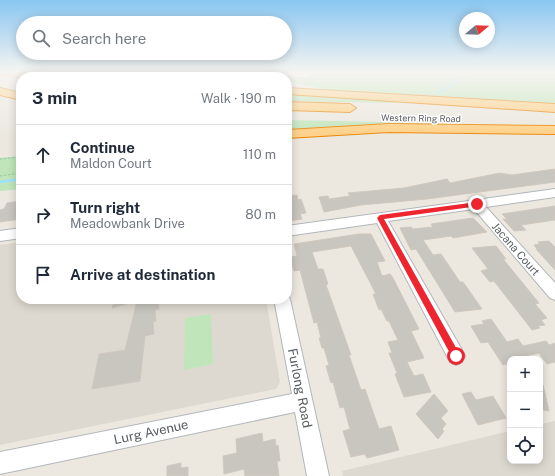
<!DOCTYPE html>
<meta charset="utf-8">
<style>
:root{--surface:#fff;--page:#f2f2f3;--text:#1f2937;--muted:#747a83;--line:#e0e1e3}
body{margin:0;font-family:"Public Sans",sans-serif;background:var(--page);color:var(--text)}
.controls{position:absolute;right:12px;bottom:12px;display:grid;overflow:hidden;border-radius:8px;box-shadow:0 2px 10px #0003}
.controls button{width:36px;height:36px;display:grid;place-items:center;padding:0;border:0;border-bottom:1px solid var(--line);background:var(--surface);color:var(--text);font:20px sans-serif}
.compass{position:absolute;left:459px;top:12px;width:36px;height:36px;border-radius:50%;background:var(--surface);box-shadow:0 2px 10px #0003;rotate:71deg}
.stop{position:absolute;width:12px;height:12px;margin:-9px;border:3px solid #ed252f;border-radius:50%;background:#fff}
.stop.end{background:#ed252f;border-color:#fff;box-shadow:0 1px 4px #0008}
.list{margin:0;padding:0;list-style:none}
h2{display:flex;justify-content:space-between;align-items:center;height:52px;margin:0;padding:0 16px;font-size:17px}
h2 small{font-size:13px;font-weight:400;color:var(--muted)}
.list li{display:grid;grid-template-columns:26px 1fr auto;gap:12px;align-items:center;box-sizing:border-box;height:60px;padding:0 16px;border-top:1px solid var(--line)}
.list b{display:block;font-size:15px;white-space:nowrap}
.list p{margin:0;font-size:13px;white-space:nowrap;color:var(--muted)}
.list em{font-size:13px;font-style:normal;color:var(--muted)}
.icon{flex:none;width:22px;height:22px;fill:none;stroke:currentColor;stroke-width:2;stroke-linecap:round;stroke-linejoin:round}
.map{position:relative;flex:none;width:555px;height:476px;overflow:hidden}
.search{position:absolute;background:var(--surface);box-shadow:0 2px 10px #0003;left:16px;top:16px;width:276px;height:44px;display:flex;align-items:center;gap:10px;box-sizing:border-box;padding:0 14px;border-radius:22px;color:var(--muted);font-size:15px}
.panel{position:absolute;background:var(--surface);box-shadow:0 2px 10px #0003;left:16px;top:72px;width:276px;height:232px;border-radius:16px}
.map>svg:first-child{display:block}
.education{fill:#ded9d0}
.green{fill:#c0e5ba}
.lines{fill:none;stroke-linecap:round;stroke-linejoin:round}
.stream-far1{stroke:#9ce1ff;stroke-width:2}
.stream{stroke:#9ce1ff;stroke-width:2.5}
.building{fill:#c9c5bf;stroke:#d1c8be}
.minor-casing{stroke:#b2b7bb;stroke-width:2}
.major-casing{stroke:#f4b150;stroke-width:2}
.highway-casing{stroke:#eb8300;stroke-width:2}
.path{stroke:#96cb9e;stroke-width:1;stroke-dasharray:2.5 1.5;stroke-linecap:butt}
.minor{fill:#fff;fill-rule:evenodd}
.major{fill:#ffe4a1;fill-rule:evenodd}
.highway{fill:#ffcf83;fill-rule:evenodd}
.route{fill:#ed252f}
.labels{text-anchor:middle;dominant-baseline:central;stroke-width:3;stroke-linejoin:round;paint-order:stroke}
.far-street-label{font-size:9px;fill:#585d61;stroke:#fff}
.street-label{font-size:11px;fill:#585d61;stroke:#fff}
.near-street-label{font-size:13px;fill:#585d61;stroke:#fff}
</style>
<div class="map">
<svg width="555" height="476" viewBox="0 0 555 476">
<rect width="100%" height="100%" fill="#ece8df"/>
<path class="education" d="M21 242V299H266L280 382 276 389 0 445V245Z
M555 421V476H343L342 471 510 431V461H540V424Z"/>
<path class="green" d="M18 72H218L212 77H61Z
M250 72H555V106L331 91 287 81V77H251Z
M287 93 396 101 398 103 287 101Z
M287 120 431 123 433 124 287 132Z
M21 156V189L0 191V158Z
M211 314 213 364 184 370 185 318Z"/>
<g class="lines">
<path class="stream-far1" d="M438 93 468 75 469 72"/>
<path class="stream" d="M0 182 21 179"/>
</g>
<path class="building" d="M555 169V182L427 199 361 205 324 212 319 197 328 196 329 199 350 196 348 193 404 188 447 179 450 183 500 173 512 175Z
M297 195 298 200 301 199 306 213 300 214 302 219 289 221 287 196Z
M21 201V219L0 222V210L4 209 7 203Z
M555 206V220L521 225 526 230 514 231 503 219H507L502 214Z
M473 218 487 232 453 238 451 236 423 240 433 255 441 254 460 282H463L482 309 455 312 416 249 411 250 400 228 411 227 413 229 433 227 431 224Z
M359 234H371L385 261 377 262 382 276 390 274 393 278 419 329 411 331 424 358 407 362 414 376 423 374 431 392 404 397 395 374 397 373 389 353H392L388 342 398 340 389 321H387L381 309 379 310 373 294H376L351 246 312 252 318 269H323L328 284 326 285 351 355H349L361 390 365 389 379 429 391 426 399 450 367 458 365 454 351 457 343 431 350 429 344 407 340 408 333 382 331 383 326 366 329 365 324 348H322L319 338H321L317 322 314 323 300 270 294 271 290 257 297 256 294 244Z
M549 241 555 247V270L536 249H537L534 245 540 244 538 242Z
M496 246 506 259H503L539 303 535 304 547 318 541 320 545 325 538 326 540 328 532 330 494 281 490 282 481 271 488 269 472 248Z
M115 299H137V301V299H158L159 309 155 310 156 321 153 322 154 334 145 336 140 381 92 389 99 354 125 350 137 301 112 308Z
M491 319 507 342 518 339 523 346 546 341 549 345 555 343V362L547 364 539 353 510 359V363L503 365 488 342 481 343 471 326 484 324 482 321Z
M540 385H543L549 411 540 409Z
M471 392 476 400 493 396 506 418 478 425 462 394Z
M434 394 448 411 441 418 446 424 442 429 444 431 438 439 416 414Z
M262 433 263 442 275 439 276 446 278 445 280 461H277L279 476H245L244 469 224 474 223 456 237 453 236 439Z
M181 463V468L188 467V476H167V466Z"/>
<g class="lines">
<g class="minor-casing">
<path id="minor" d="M261 72H314L307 78Z
M555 189V197L486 207 555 283V300L550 298 474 209 388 221 462 350 465 356 462 362 456 365 450 362 377 223 287 236V226Z
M21 228V238L0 241V231Z
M287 294 290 299 329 476H307L295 412 0 474V452L292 394 274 299H287Z"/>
</g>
<g class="major-casing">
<path id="major" d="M219 72H229V77H219Z"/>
</g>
<g class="highway-casing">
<path id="highway" d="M0 72H33L50 75 51 77H21L1 75Z
M234 72H244L247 77H237Z
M0 88 21 93V100L0 95Z
M287 88 555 104V112L287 94Z
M287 102 350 104 356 108 350 112 287 110Z
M389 124 555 126V134L389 132 287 138V130Z"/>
</g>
<path class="path" d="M74 72 133 76 180 74 214 75
M0 159 21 157
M0 176 21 173"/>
<use href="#minor" class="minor"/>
<use href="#major" class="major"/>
<use href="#highway" class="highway"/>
</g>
<linearGradient id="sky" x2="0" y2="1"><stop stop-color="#89c6f1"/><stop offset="0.52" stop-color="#f6f5f1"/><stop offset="1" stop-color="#f6f5f1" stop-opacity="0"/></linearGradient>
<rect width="555" height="139" fill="url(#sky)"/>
<path class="route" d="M477 202 479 203V206L384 219 459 353V359L456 361 453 359 377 218 380 215Z"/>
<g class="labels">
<g class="far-street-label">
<text transform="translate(421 118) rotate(1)">Western Ring Road</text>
</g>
<g class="street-label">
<text transform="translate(516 249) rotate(49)">Jacana Court</text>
</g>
<g class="near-street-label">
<text transform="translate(300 388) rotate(79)">Furlong Road</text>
<text transform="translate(151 432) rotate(-12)">Lurg Avenue</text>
</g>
</g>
</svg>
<div class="controls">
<button>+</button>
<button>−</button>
<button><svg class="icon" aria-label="locate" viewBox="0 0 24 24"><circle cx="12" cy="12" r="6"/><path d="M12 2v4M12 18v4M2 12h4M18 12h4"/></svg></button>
</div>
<svg class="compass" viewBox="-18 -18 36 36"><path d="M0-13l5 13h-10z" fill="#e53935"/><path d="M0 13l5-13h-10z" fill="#747a83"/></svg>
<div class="stop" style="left:456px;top:356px"></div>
<div class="stop end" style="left:477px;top:204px"></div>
<div class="search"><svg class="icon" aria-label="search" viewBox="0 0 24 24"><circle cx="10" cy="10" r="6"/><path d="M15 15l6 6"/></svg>Search here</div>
<section class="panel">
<h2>3 min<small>Walk · 190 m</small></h2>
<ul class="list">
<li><svg class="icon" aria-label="ahead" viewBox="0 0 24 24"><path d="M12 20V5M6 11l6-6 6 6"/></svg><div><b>Continue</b><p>Maldon Court</p></div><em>110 m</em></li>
<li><svg class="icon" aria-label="right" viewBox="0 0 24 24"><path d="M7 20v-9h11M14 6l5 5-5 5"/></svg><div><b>Turn right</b><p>Meadowbank Drive</p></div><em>80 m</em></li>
<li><svg class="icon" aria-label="arrive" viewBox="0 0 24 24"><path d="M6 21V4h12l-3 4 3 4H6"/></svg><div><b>Arrive at destination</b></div></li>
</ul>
</section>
</div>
